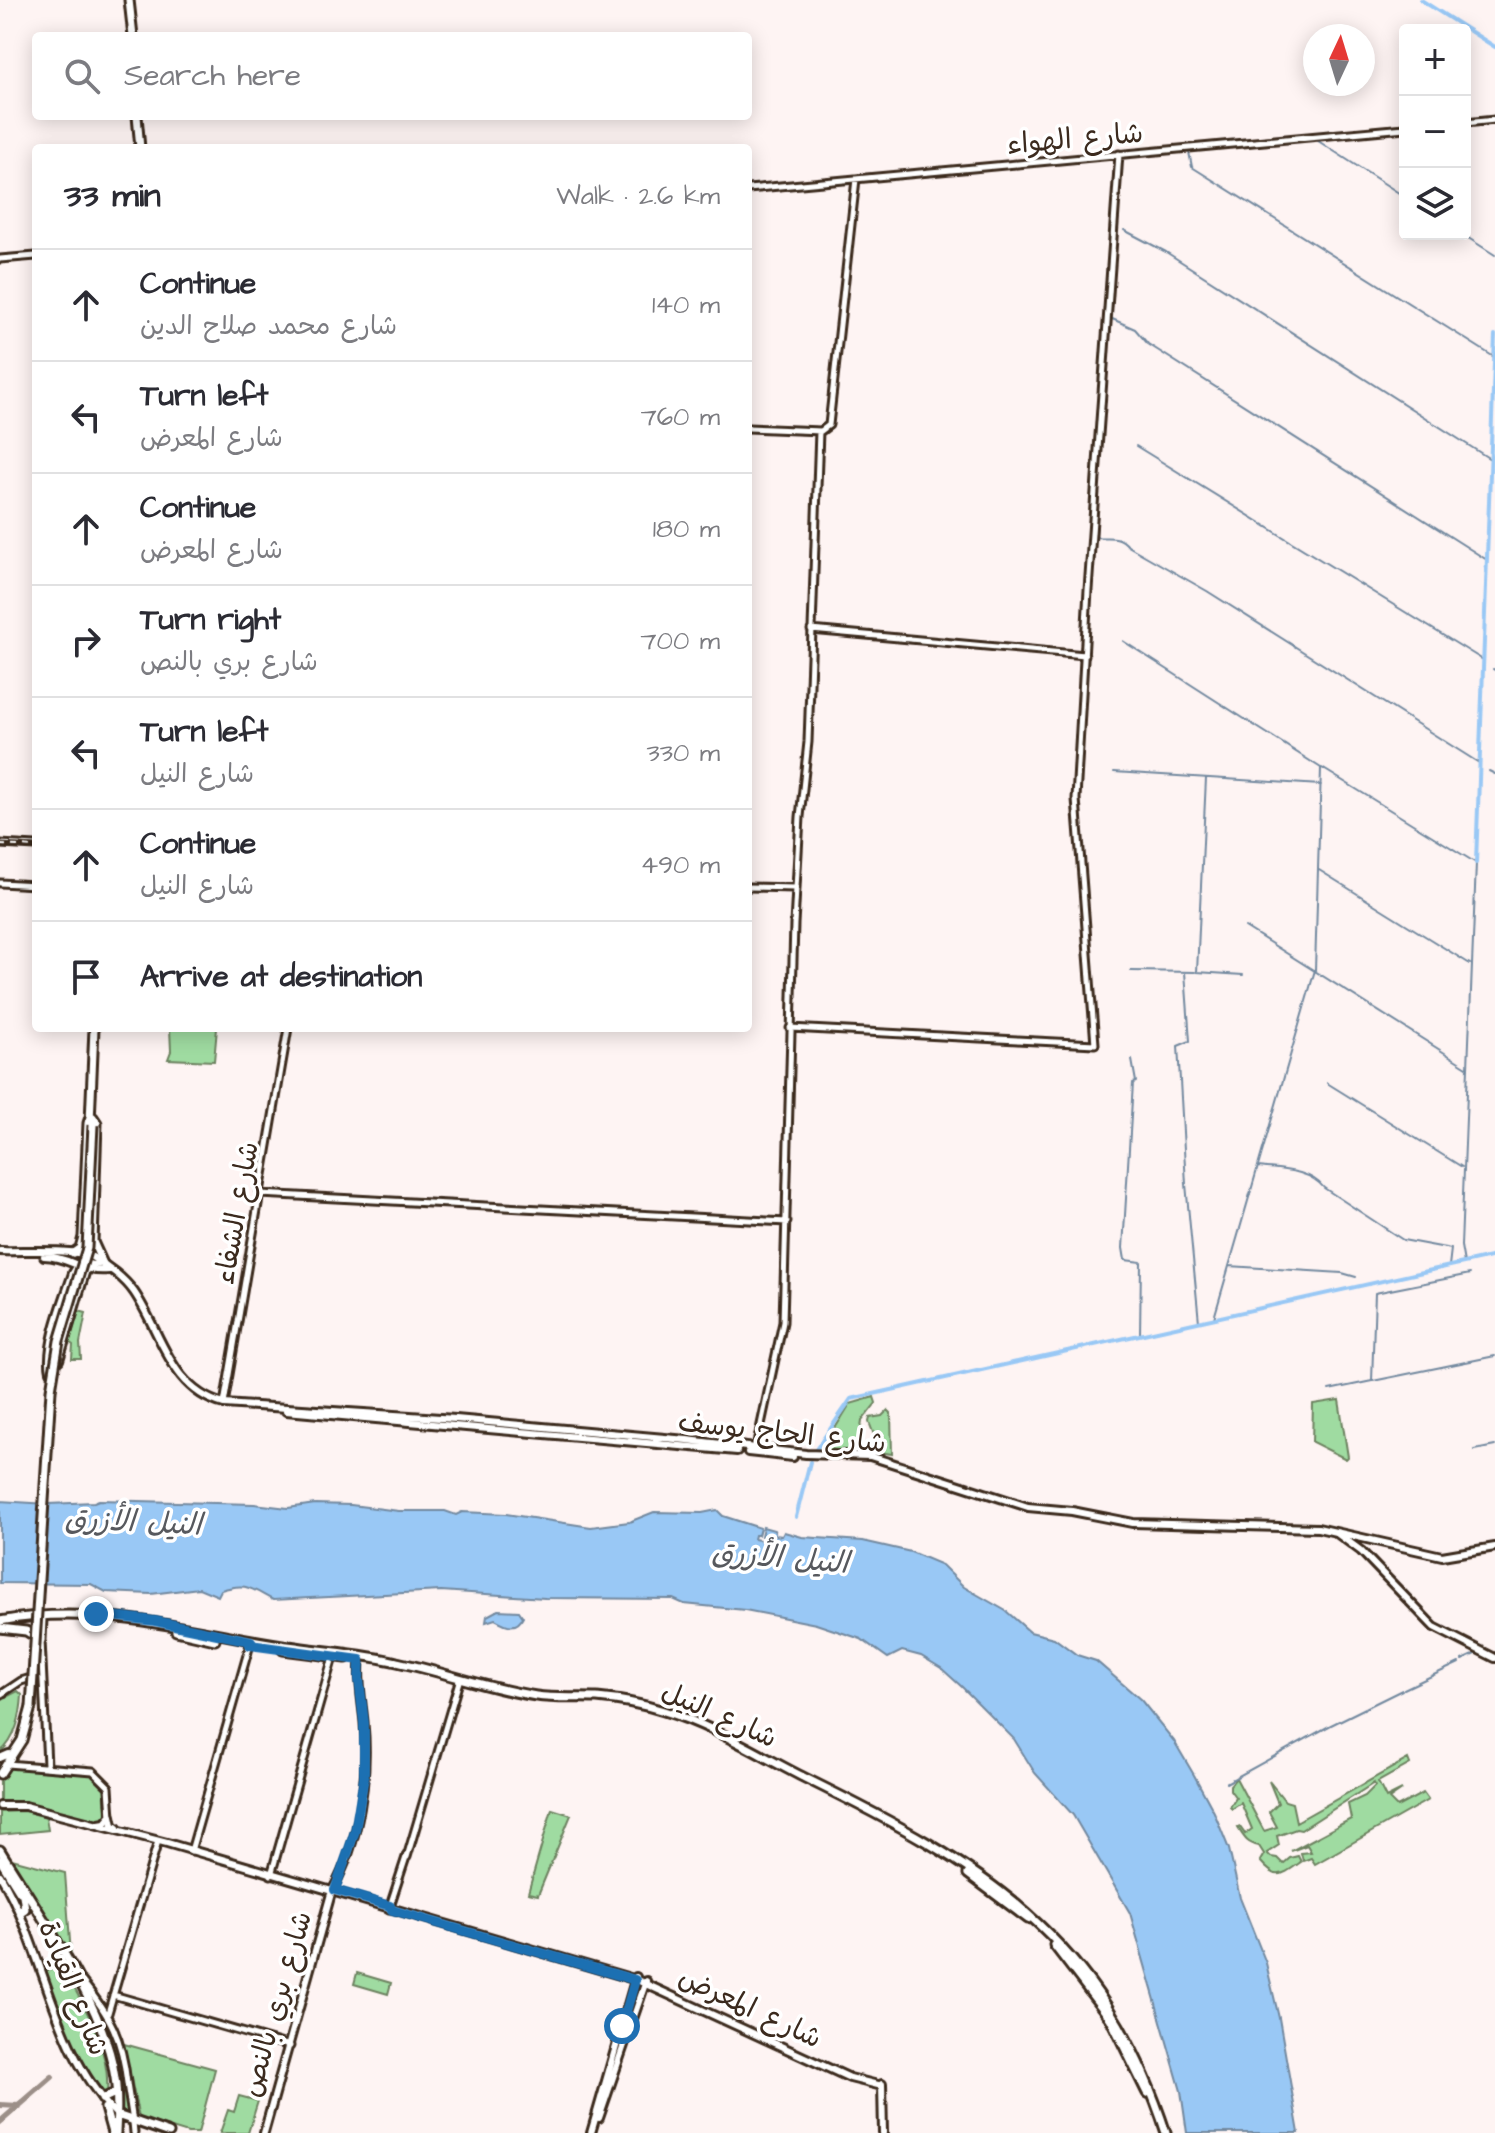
<!DOCTYPE html>
<meta charset="utf-8">
<style>
:root{--surface:#fff;--page:#f2f2f3;--text:#2b2b33;--muted:#7c7c81;--line:#e1e1e2}
body{margin:0;font-family:"Architects Daughter","Playpen Sans Arabic",sans-serif;background:var(--page);color:var(--text)}
.controls{position:absolute;right:24px;top:24px;display:grid;overflow:hidden;border-radius:8px;box-shadow:0 4px 20px #0003}
.controls button{width:72px;height:72px;display:grid;place-items:center;padding:0;border:0;border-bottom:2px solid var(--line);background:var(--surface);color:var(--text);font:40px sans-serif}
.compass{position:absolute;left:1303px;top:24px;width:72px;height:72px;border-radius:50%;background:var(--surface);box-shadow:0 4px 20px #0003;rotate:4deg}
.stop{position:absolute;width:24px;height:24px;margin:-18px;border:6px solid #1f6fb2;border-radius:50%;background:#fff}
.stop.end{background:#1f6fb2;border-color:#fff;box-shadow:0 2px 8px #0008}
.list{margin:0;padding:0;list-style:none}
h2{display:flex;justify-content:space-between;align-items:center;height:104px;margin:0;padding:0 32px;font-size:34px}
h2 small{font-size:26px;font-weight:400;color:var(--muted)}
.list li{display:grid;grid-template-columns:52px 1fr auto;gap:24px;align-items:center;box-sizing:border-box;height:112px;padding:0 32px;border-top:2px solid var(--line)}
.list b{display:block;font-size:30px;white-space:nowrap}
.list p{margin:0;font-size:26px;white-space:nowrap;color:var(--muted)}
.list em{font-size:26px;font-style:normal;color:var(--muted)}
.icon{flex:none;width:44px;height:44px;fill:none;stroke:currentColor;stroke-width:2;stroke-linecap:round;stroke-linejoin:round}
.map{position:relative;flex:none;width:1495px;height:2133px;overflow:hidden}
.search{position:absolute;background:var(--surface);box-shadow:0 4px 20px #0003;left:32px;top:32px;width:720px;height:88px;display:flex;align-items:center;gap:20px;box-sizing:border-box;padding:0 28px;border-radius:8px;color:var(--muted);font-size:30px}
.panel{position:absolute;background:var(--surface);box-shadow:0 4px 20px #0003;left:32px;top:144px;width:720px;height:888px;border-radius:8px}
.map>svg:first-child{display:block}
.green{fill:#9fdba1;stroke:#6d8260;stroke-width:2}
.water{fill:#99c8f5;stroke:#73899f;stroke-width:2}
.lines{fill:none;stroke-linecap:round;stroke-linejoin:round}
.stream{stroke:#73899f;stroke-width:2}
.canal{stroke:#99c8f5;stroke-width:4}
.taxiway{stroke:#9c8f88;stroke-width:6}
.tertiary-casing{stroke:#3b2a1e;stroke-width:11}
.secondary-casing{stroke:#3b2a1e;stroke-width:12}
.primary-casing{stroke:#3b2a1e;stroke-width:13}
.tertiary{stroke:#fff;stroke-width:5}
.secondary{stroke:#fff;stroke-width:6}
.primary{stroke:#fff;stroke-width:7}
.rail-casing{stroke:#3b2a1e;stroke-width:5}
.rail{stroke:#fff;stroke-width:2;stroke-dasharray:6;stroke-linecap:butt}
.primary-bridge-casing{stroke:#3b2a1e;stroke-width:13;stroke-linecap:butt}
.primary-bridge{stroke:#fff;stroke-width:7}
.route{stroke:#1f6fb2;stroke-width:10}
.labels{text-anchor:middle;dominant-baseline:central;stroke-width:7;stroke-linejoin:round;paint-order:stroke}
.street-label{font-size:28px;fill:#3b2a1e;stroke:#fff}
.water-label{font-size:30px;font-style:italic;fill:#57595e;stroke:#fff}
</style>
<div class="map">
<svg width="1495" height="2133" viewBox="0 0 1495 2133">
<rect width="100%" height="100%" fill="#fef4f3"/>
<filter id="ink" filterUnits="userSpaceOnUse"><feTurbulence type="fractalNoise" baseFrequency=".0125" numOctaves="2"/><feDisplacementMap in="SourceGraphic" scale="16" xChannelSelector="R" yChannelSelector="G"/><feConvolveMatrix kernelMatrix="1 2 1 2 8 2 1 2 1" color-interpolation-filters="sRGB"/></filter>
<g filter="url(#ink)">
<path class="green" d="M170 1028H217L214 1061 168 1059 171 1051Z
M79 1311 86 1313 80 1343 81 1359H72L73 1345 69 1342Z
M874 1397 876 1403 862 1421 858 1451H821L850 1404Z
M1339 1400 1348 1457 1346 1459 1312 1442 1313 1404Z
M888 1410 891 1413 892 1454 872 1451 874 1435 869 1422 870 1418 882 1416Z
M18 1691 22 1695C21 1714 16 1740 0 1752V1700Z
M1408 1759 1410 1764 1378 1782 1386 1798 1402 1790 1389 1799 1397 1807 1423 1793 1428 1800 1315 1864 1311 1858 1303 1861 1301 1853 1311 1852 1307 1845 1291 1851 1351 1819 1348 1804 1365 1796 1375 1786 1374 1783 1301 1830 1296 1829 1277 1836 1279 1845 1267 1853 1271 1857 1277 1858 1283 1864 1290 1858 1298 1856 1301 1862C1281 1876 1277 1881 1260 1861L1264 1854 1259 1846C1247 1843 1245 1839 1238 1828L1240 1827 1245 1834 1252 1829 1241 1803 1232 1809 1230 1807 1236 1798 1230 1790V1785L1236 1778 1264 1831 1277 1827 1269 1812 1278 1803 1269 1781 1285 1801 1292 1803 1296 1822Z
M10 1767 87 1770 104 1785 106 1815 98 1822 25 1803 0 1804V1781Z
M552 1809 571 1815 538 1895 528 1893Z
M24 1811 46 1817 48 1830 0 1835V1812Z
M8 1858 65 1873 71 1955H67Z
M61 1965C84 2005 111 2048 107 2095 77 2081 56 2002 45 1971Z
M357 1973 391 1983 388 1994 354 1984Z
M104 2012 117 2042 128 2112 125 2115H121L118 2110 99 2016Z
M124 2044 215 2069 198 2133H188L139 2118Z
M239 2096 258 2101 248 2133H220L228 2110 234 2112Z"/>
<path class="water" d="M99 1500 254 1504 288 1508 315 1504 351 1505 399 1511H445L456 1515 462 1512 506 1514 591 1527 629 1522 654 1512 702 1513 717 1510 723 1516 760 1528 758 1535H755L754 1539 764 1541V1538L761 1536 763 1527 774 1530 776 1535 782 1536 784 1532 802 1537 863 1541 911 1552 942 1565 964 1587 1006 1611 1030 1632 1054 1638 1077 1655 1096 1661 1141 1700 1174 1741 1194 1775 1214 1812 1229 1849 1240 1898 1266 1963 1279 2018 1299 2133H1187L1181 2091 1130 1913 1073 1815 1035 1773 1014 1739 962 1687 941 1668 921 1656 902 1651 888 1658 861 1639 816 1624 745 1610 684 1604 673 1599 545 1598 441 1591 273 1600C250 1588 246 1582 221 1590L218 1596 199 1588 151 1594 106 1592 91 1584 0 1583V1501L49 1504 94 1502Z
M498 1610 519 1611 523 1617C516 1631 506 1625 495 1619L486 1622 487 1616Z"/>
<g class="lines">
<path class="stream" d="M1315 139 1405 197
M1189 152 1192 167 1494 357
M1124 230 1166 252 1490 459
M1462 234 1495 255
M1110 318 1135 329 1148 344 1487 560
M1103 420 1096 537C1109 539 1118 534 1128 546L1207 591 1479 763
M1136 446 1483 660
M1123 641 1321 768 1315 970 1214 1318
M1493 669 1495 670
M1322 768 1476 863 1461 1246 1464 1263
M1489 771 1495 774
M1114 772 1321 785
M1206 778 1197 972 1243 975
M1319 870 1470 964
M1245 927 1467 1067
M1131 971 1195 972
M1185 972 1190 1041 1178 1046 1186 1184 1199 1322
M1132 1060 1136 1082 1133 1083 1123 1248 1125 1260 1141 1262 1140 1335
M1327 1083 1462 1167
M1258 1167C1280 1170 1309 1169 1324 1188L1403 1240 1451 1249 1449 1266
M1229 1266 1342 1273 1356 1277
M1373 1381 1495 1356
M1329 1390 1372 1381 1375 1293 1470 1274
M1475 1450 1495 1446
M1462 1660 1475 1654
M1404 1689 1459 1663
M1226 1783 1331 1725 1402 1690"/>
<path class="canal" d="M1421 0 1495 47
M1476 863 1495 335
M815 1451 851 1399 1495 1256
M796 1517 810 1462"/>
<path class="taxiway" d="M0 2105 19 2106
M0 2122 52 2077"/>
<g class="tertiary-casing">
<path id="tertiary" d="M1465 123 1495 120
M748 189 1405 128
M0 259 36 256
M748 428 821 431 829 425 856 179
M811 630 1085 655
M0 844 36 846
M0 883 36 885
M748 887 795 888
M790 1028 1095 1044 1076 799 1088 590 1119 154
M260 1194 787 1222
M224 1404 288 1028
M756 1448 783 1322 794 924 800 817 808 742 819 431
M41 1640 47 1765
M0 1695 21 1681 34 1677
M7 1764 93 1771 109 1787 111 1817
M191 1851 251 1641
M407 1857 460 1678
M271 1875 333 1657
M332 1890C360 1843 369 1776 364 1722 362 1701 358 1682 360 1660
M389 1909 407 1854
M82 1981C110 2016 122 2037 127 2083 129 2099 133 2116 134 2133
M113 1995 290 2046
M108 2013 158 1841"/>
</g>
<g class="secondary-casing">
<path id="secondary" d="M0 1251C22 1252 75 1248 92 1257 107 1265 125 1279 134 1292 162 1333 170 1390 224 1404L456 1419 687 1440 806 1454 870 1456 1028 1507 1072 1511 1133 1523 1318 1528 1442 1556 1495 1547
M44 1256C72 1257 80 1273 109 1270
M59 1360 88 1263
M51 1371C45 1346 65 1298 73 1273L78 1265 99 1264
M286 1411 737 1451
M748 1452 793 1457
M1338 1534 1361 1551 1434 1627 1495 1658
M0 1758 9 1754
M0 1806H25L167 1843 637 1980 850 2078 882 2086
M99 1824 105 1823 111 1816 113 1825 117 1828
M0 1875C46 1951 52 2051 117 2115
M882 2084 883 2133
M599 2118 646 1981
M264 2133 332 1890
M591 2133 636 1977"/>
</g>
<g class="primary-casing">
<path id="primary" d="M129 0 133 36
M137 116 140 148
M93 1117 97 1123 93 1242 104 1266
M90 1122 94 1028
M73 1253 80 1248 83 1237 88 1123 90 1117
M0 1621C104 1602 194 1633 296 1647 330 1652 364 1654 397 1662 444 1672 489 1689 536 1696 556 1699 577 1697 597 1698 620 1700 642 1704 664 1711 714 1726 759 1755 805 1778 982 1865 1102 1936 1166 2133
M0 1628 26 1631 41 1640
M176 1631 215 1640
M41 1640 42 1619
M283 1650 346 1658
M0 1774 22 1740 31 1707
M0 1850C39 1914 105 2005 115 2078 118 2096 117 2115 116 2133
M0 1860 20 1892
M968 1874 1028 1919
M19 1909 22 1911 25 1909 23 1895
M1054 1945 1110 2018 1147 2093
M102 2099 113 2094
M105 2108 112 2133
M117 2115 169 2133"/>
</g>
<use href="#tertiary" class="tertiary"/>
<use href="#secondary" class="secondary"/>
<use href="#primary" class="primary"/>
<g class="rail-casing">
<path id="rail" d="M0 845 36 847"/>
</g>
<use href="#rail" class="rail"/>
<g class="primary-bridge-casing">
<path id="primary-bridge" d="M31 1707 51 1390 59 1341 87 1248 93 1125"/>
</g>
<use href="#primary-bridge" class="primary-bridge"/>
</g>
</g>
<g class="lines" filter="url(#ink)">
<path class="route" d="M96 1614 155 1621 251 1641 250 1645 360 1660 359 1679 364 1723V1777L355 1831 335 1890 390 1906 392 1910 635 1980 622 2026"/>
</g>
<g class="labels">
<g class="street-label">
<text transform="translate(1075 139) rotate(-5)">شارع الهواء</text>
<text transform="translate(237 1213) rotate(-80)">شارع الشفاء</text>
<text transform="translate(782 1433) rotate(6)">شارع الحاج يوسف</text>
<text transform="translate(719 1715) rotate(24)">شارع النيل</text>
<text transform="translate(73 1988) rotate(68)">شارع القيادة</text>
<text transform="translate(277 2004) rotate(-74)">شارع بري بالنص</text>
<text transform="translate(750 2008) rotate(25)">شارع المعرض</text>
</g>
<g class="water-label">
<text transform="translate(133 1522) rotate(3)">النيل الأزرق</text>
<text transform="translate(780 1558) rotate(5)">النيل الأزرق</text>
</g>
</g>
</svg>
<div class="controls">
<button>+</button>
<button>−</button>
<button><svg class="icon" aria-label="layers" viewBox="0 0 24 24"><path d="M12 4l9 5-9 5-9-5zM3 14l9 5 9-5"/></svg></button>
</div>
<svg class="compass" viewBox="-18 -18 36 36"><path d="M0-13l5 13h-10z" fill="#e53935"/><path d="M0 13l5-13h-10z" fill="#7c7c81"/></svg>
<div class="stop" style="left:622px;top:2026px"></div>
<div class="stop end" style="left:96px;top:1614px"></div>
<div class="search"><svg class="icon" aria-label="search" viewBox="0 0 24 24"><circle cx="10" cy="10" r="6"/><path d="M15 15l6 6"/></svg>Search here</div>
<section class="panel">
<h2>33 min<small>Walk · 2.6 km</small></h2>
<ul class="list">
<li><svg class="icon" aria-label="ahead" viewBox="0 0 24 24"><path d="M12 20V5M6 11l6-6 6 6"/></svg><div><b>Continue</b><p>شارع محمد صلاح الدين</p></div><em>140 m</em></li>
<li><svg class="icon" aria-label="left" viewBox="0 0 24 24"><path d="M17 20v-9H6M10 6l-5 5 5 5"/></svg><div><b>Turn left</b><p>شارع المعرض</p></div><em>760 m</em></li>
<li><svg class="icon" aria-label="ahead" viewBox="0 0 24 24"><path d="M12 20V5M6 11l6-6 6 6"/></svg><div><b>Continue</b><p>شارع المعرض</p></div><em>180 m</em></li>
<li><svg class="icon" aria-label="right" viewBox="0 0 24 24"><path d="M7 20v-9h11M14 6l5 5-5 5"/></svg><div><b>Turn right</b><p>شارع بري بالنص</p></div><em>700 m</em></li>
<li><svg class="icon" aria-label="left" viewBox="0 0 24 24"><path d="M17 20v-9H6M10 6l-5 5 5 5"/></svg><div><b>Turn left</b><p>شارع النيل</p></div><em>330 m</em></li>
<li><svg class="icon" aria-label="ahead" viewBox="0 0 24 24"><path d="M12 20V5M6 11l6-6 6 6"/></svg><div><b>Continue</b><p>شارع النيل</p></div><em>490 m</em></li>
<li><svg class="icon" aria-label="arrive" viewBox="0 0 24 24"><path d="M6 21V4h12l-3 4 3 4H6"/></svg><div><b>Arrive at destination</b></div></li>
</ul>
</section>
</div>
